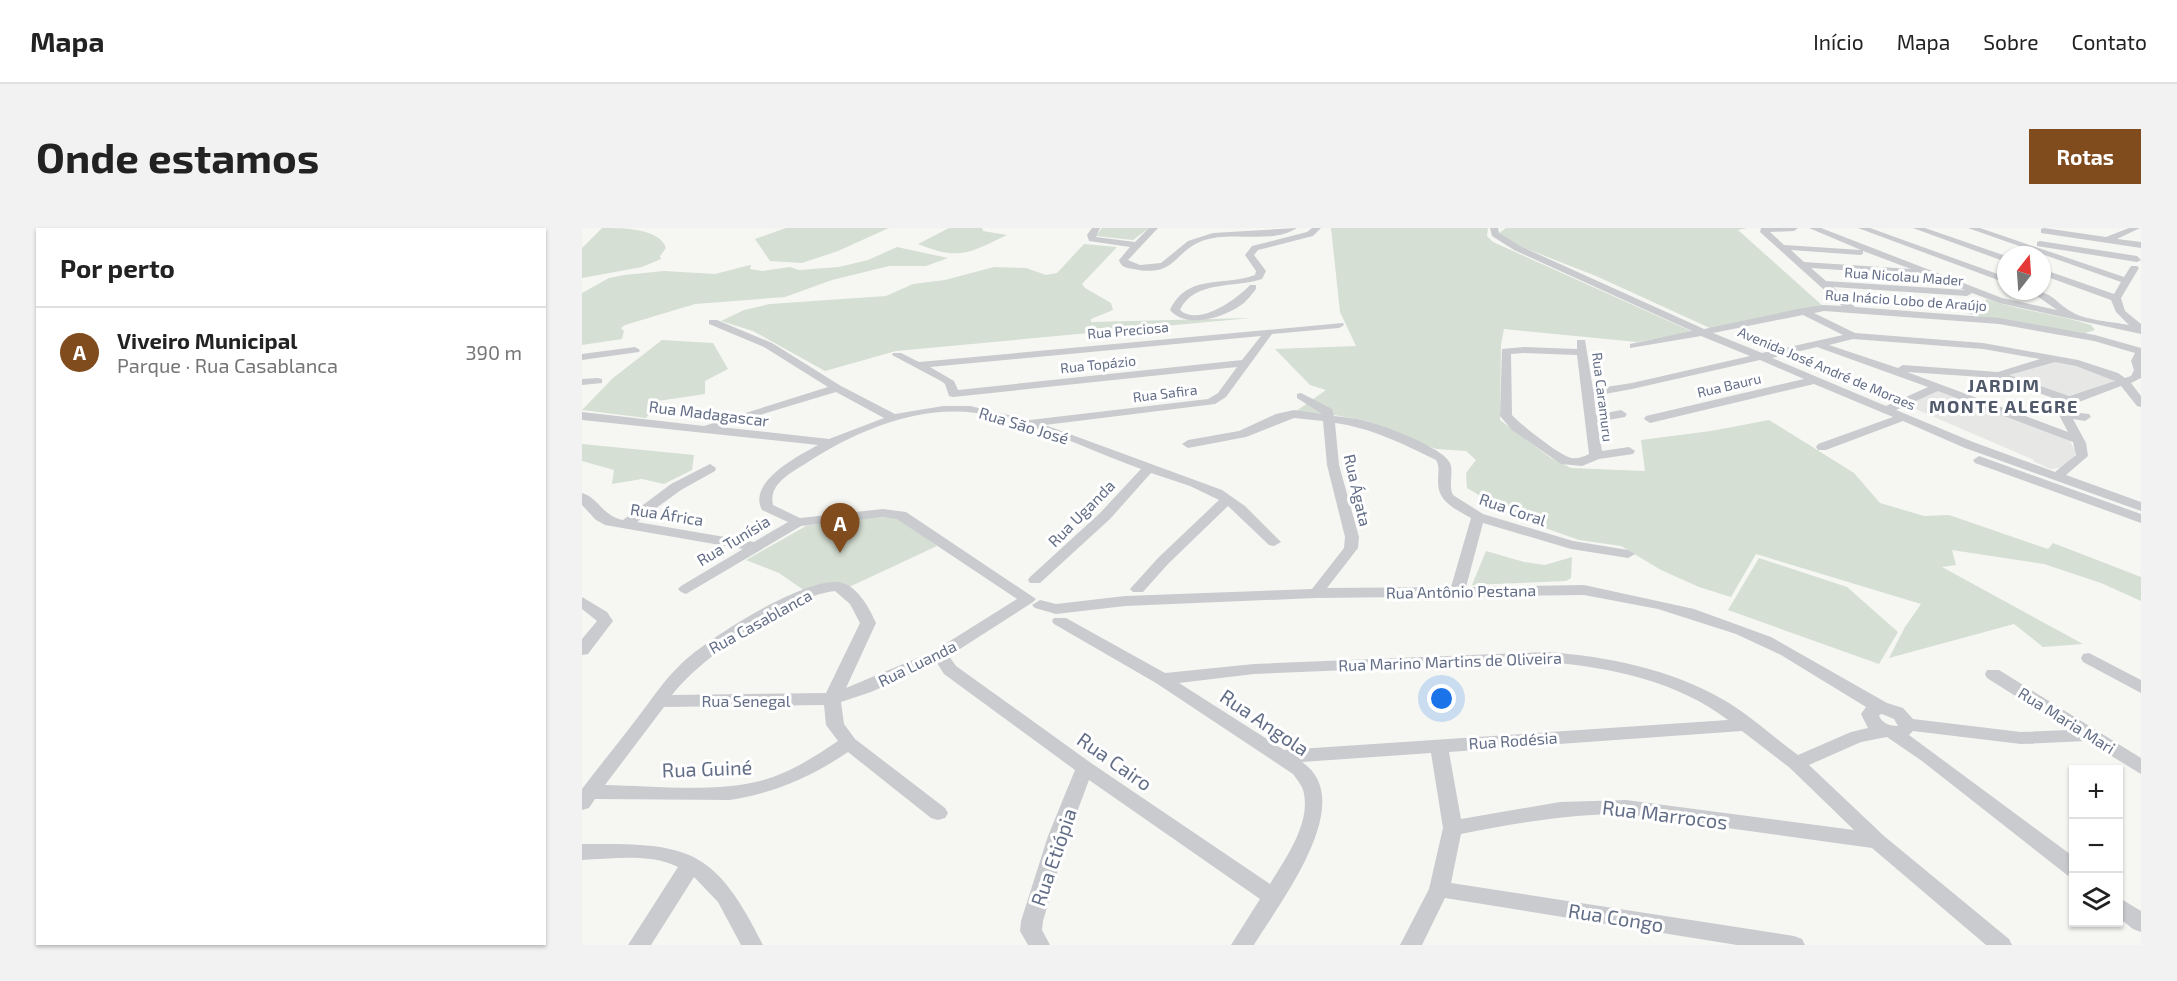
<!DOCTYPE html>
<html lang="pt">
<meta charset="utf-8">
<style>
:root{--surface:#fff;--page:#f2f2f2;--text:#222;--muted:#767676;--line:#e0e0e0;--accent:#804b1d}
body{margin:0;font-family:"Exo 2",sans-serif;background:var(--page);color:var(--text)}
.controls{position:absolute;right:18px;bottom:18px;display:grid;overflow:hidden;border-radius:0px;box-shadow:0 2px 4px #0004}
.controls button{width:54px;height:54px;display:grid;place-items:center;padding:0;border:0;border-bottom:2px solid var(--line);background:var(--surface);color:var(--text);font:30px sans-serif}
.compass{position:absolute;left:1415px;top:18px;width:54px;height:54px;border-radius:50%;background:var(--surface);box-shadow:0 2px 4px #0004;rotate:17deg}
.you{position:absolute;left:860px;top:471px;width:21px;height:21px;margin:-15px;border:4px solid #fff;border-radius:50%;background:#1a73e8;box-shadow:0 0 0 9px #1a73e833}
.badge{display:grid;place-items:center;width:39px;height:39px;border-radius:50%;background:var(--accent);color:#fff;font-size:20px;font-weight:700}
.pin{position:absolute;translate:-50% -50px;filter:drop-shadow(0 2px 3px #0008)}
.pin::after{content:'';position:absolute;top:32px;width:21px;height:18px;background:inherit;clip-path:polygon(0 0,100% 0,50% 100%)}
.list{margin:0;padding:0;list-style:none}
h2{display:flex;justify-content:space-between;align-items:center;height:78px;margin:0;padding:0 24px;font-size:26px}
h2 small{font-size:20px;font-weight:400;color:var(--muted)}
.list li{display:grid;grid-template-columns:39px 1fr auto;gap:18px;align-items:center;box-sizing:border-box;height:90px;padding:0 24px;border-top:2px solid var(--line)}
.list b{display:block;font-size:22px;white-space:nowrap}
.list p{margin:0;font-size:20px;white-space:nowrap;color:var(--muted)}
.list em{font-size:20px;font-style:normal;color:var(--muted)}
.icon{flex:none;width:33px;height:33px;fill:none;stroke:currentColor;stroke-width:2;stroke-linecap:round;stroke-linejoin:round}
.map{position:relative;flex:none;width:1559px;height:717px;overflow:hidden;border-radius:0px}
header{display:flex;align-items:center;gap:36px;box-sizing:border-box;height:84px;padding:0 30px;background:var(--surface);border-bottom:2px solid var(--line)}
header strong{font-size:28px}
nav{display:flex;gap:33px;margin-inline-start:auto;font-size:21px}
.intro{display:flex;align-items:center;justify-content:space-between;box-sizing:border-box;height:144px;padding:0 36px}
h1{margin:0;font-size:42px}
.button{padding:15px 27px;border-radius:0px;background:var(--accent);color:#fff;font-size:21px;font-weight:700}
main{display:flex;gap:36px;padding:0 36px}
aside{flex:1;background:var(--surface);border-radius:0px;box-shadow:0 2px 4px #0004}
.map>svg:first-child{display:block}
.built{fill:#e7e7e6}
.green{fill:#d5dfd3}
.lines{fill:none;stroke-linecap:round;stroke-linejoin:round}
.minor{fill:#c9cbcf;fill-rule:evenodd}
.labels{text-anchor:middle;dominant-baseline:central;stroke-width:6;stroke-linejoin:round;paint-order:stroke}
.far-street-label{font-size:14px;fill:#636e87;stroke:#fff}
.street-label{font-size:16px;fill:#636e87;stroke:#fff}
.far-district-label{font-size:18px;font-weight:bold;letter-spacing:1.5px;fill:#515a6b;stroke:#fff}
.near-street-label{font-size:20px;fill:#636e87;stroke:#fff}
</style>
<header>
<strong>Mapa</strong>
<nav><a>Início</a><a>Mapa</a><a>Sobre</a><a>Contato</a></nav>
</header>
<div class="intro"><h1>Onde estamos</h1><a class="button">Rotas</a></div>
<main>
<aside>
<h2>Por perto<small></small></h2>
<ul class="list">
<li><span class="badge">A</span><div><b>Viveiro Municipal</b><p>Parque · Rua Casablanca</p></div><em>390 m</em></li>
</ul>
</aside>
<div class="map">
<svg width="1559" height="717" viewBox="0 0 1559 717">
<rect width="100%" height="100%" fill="#f6f7f3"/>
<path class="built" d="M1476 132 1492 135 1532 151 1531 154 1482 169 1425 147Z
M1354 160 1486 209 1494 224 1491 232 1485 239 1468 241 1451 233 1452 232 1322 176Z"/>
<path class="green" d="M20 0C40 0 78 0 84 20L78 28 79 31 60 39 0 50V20Z
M204 0H307L256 23 220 35 188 33 173 11Z
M367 0H400L401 3 425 7C387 25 378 33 336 16Z
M520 0H567L551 12 514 8Z
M749 0H906L905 8 911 14 1111 104 1055 114 922 101 919 116 918 192 969 230 989 240 1063 243 1059 212 1129 203 1187 192 1272 245 1298 275 1342 288 1367 287 1466 321 1471 315 1559 349V373L1519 355 1462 336 1370 322 1374 337 1360 339 1501 416 1461 419 1432 396 1307 430 1323 399 1339 376 1174 326 1149 369 1117 359 1079 342 1039 318 997 312 935 290 885 260 884 245 894 232 884 223 854 221 786 193 752 187 713 184 744 162 728 157 693 121 774 118 758 84Z
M924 0H1165L1156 2 1242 79 1130 101 1014 48 922 12 917 5Z
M502 16 535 19 500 56 503 60 529 75 531 82 509 91V94L669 90 314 123 243 143 171 103 139 93 162 82 188 76 304 68 331 56 363 52 412 39 444 40 464 47 475 45Z
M315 19 366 30 344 38H307L250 52 203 69 113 76 43 97 39 100 42 103 40 111 0 117V65L27 50 42 47 82 43 133 46 164 38 169 37 168 41 180 43 208 39 217 42 257 39 286 32Z
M1404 71C1438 83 1475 86 1509 97L1513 102 1503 105 1399 89 1354 76 1402 80Z
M80 112 131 115 146 141 123 153V166L76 173 64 190 0 182 31 150Z
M0 216 112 227 110 242 82 256 60 251 30 256 32 242 0 233Z
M312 289 330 299 355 318 265 360 223 363 197 345 164 332 224 298 275 290Z
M904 323 942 334 963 337 990 329 989 350 984 353 890 357Z
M1177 330 1265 359 1316 404 1297 436 1146 382Z"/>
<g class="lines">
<path class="minor" d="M510 0H518L514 9 553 14 567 0H576L546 32 558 37 579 35 606 13 631 5 715 0C689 17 649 2 620 13 591 24 594 50 551 41 544 40 539 39 537 32L548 19 507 13 505 7Z
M730 0H739L731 8 676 22 672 27 684 43 680 51C653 60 612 52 598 82 617 99 655 71 668 57H674V61C670 66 666 71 662 75 644 89 605 102 588 82 606 45 640 59 673 47L674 43 663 27 670 18 725 4Z
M908 0H916L917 5 938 18 1122 101 1221 80 1242 77 1260 78 1178 4 1179 0H1216L1212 3 1188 4 1202 17 1279 22 1227 0H1239L1420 70 1475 82 1448 63C1471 63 1472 74 1490 84 1502 92 1532 94 1547 97L1534 84 1529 72 1460 47V41L1532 66 1539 54 1386 0H1398L1542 49 1549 38H1555L1557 40 1539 70 1543 83 1559 96V106L1417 75 1390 65 1385 68 1251 59 1273 79 1417 90 1513 107 1559 120V150L1549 155 1559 168V179L1555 178 1539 158 1489 177V184L1507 186 1509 189 1503 193 1491 191 1504 215 1506 228 1484 247 1559 274V283L1383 220 1321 193 1244 222H1236L1234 219 1236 216 1311 189 1232 156 1068 195 1062 191 1064 188 1222 151 1178 132 1050 161 1012 168 1014 187 1039 182 1045 186 1043 189 1015 194 1020 223 1047 219 1053 223 1051 226 1017 231 1000 238 979 236 930 202 918 188 920 121 942 119 995 121V112H1003L1011 161 1050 155 1168 128 1119 108 1048 120V116L1110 103 932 22 910 8ZM1209 22 1278 27 1281 26V23L1329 41 1222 34ZM1229 40 1331 47 1335 44 1383 62 1244 53ZM1242 83 1417 96 1512 113 1553 125 1549 133 1552 142 1549 148 1543 150 1536 145 1496 132 1401 115 1273 105 1232 85ZM1221 87 1261 107 1180 125 1131 105ZM1271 111 1401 121 1458 131 1416 144 1321 137 1316 140 1247 117ZM1235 119 1346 159 1304 178 1190 130ZM942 125 995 127 1007 226C1001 229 996 231 989 230 977 227 939 197 930 187L929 126ZM1473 134 1494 138 1533 153 1487 168 1427 147ZM1325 144 1415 150 1479 173 1477 187 1486 204ZM1356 163 1491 214 1494 227 1473 244 1391 214 1314 182Z
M1276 0H1288L1424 49V55Z
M1331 0H1343L1424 28V34Z
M1462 0 1524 9 1547 0H1558L1535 11 1559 14V20L1459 5V1Z
M1458 13 1555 28 1559 32 1555 34 1455 18V14Z
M127 92H135L190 115 259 158 313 186 361 178H388L448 192 626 171 636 165 655 139 371 169 367 168 363 156 359 153 310 127 311 125H319L337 134 761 95 762 97 757 100 690 106 644 169 633 176 463 197 640 262 663 278 699 314 692 318 687 317 646 278 586 336 561 364H551L548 361 576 330 637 272 608 258 569 245 528 291 458 355H448L446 352 448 349 518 285 559 241C506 222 451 193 394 185 336 177 274 203 226 234 211 244 186 255 191 277L218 290 301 281 324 284 454 371 451 374 367 428 374 438 509 535 688 656C703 631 728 597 722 566 721 558 715 552 711 546L574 455 472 396 470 393 472 390H484L583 445 672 436 964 424C1024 428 1089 441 1142 472 1168 487 1191 509 1216 527L1269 504 1286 500 1279 486 1284 479 1199 427 1154 406 1076 381 1002 367 734 370 543 378 474 386 453 380 450 377 458 372 474 376 543 368 730 361 762 320 763 309 745 237 741 193 712 190 664 209 606 220 600 216 606 212 657 203 694 186 712 182 740 186 715 170V166L719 165 750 181 752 188C762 189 771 190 780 192 798 196 861 219 868 235 872 244 866 257 871 267L901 286 991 313 1046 322 1053 326 1046 330 989 321 901 295 884 359 1002 357 1112 381 1189 409 1305 475 1321 480 1331 491 1439 504 1487 502 1405 450 1403 446 1405 442H1417L1559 530V546L1505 513 1439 516 1331 503 1327 507 1492 629V649L1485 647 1340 533 1305 509 1279 514 1227 537 1302 608 1427 711 1430 717H1404L1290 620 1044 586C988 586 934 595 879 606L869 655 1212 708 1220 711 1223 717H1155L863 670 840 717H818L847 661 861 600 849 525 720 534C778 573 696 677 672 717H649L678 671 507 552 486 608 461 693 460 702 468 717H446L438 703 439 693 466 608 493 542 362 446 355 435 289 464 259 474 262 496 273 511 363 580 366 585 363 590 356 592 349 590 266 524C229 549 193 565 148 572L13 571 7 580 0 582V561C18 537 38 513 56 489 70 471 82 452 99 436 124 411 220 351 255 354 274 355 287 379 294 395L264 460 352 423 435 371 315 291 301 289 219 298 104 366 99 364 96 361 99 358 161 321 23 297 14 292 0 277V265C16 269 20 288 41 292L89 256 128 236 134 240 133 243 99 262 55 294 172 314 206 294 180 282C165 254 216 228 236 217L0 192V184L122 198 246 159 182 119 127 96ZM679 108 660 132 376 162 372 153 348 139ZM254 164 302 190 247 211 138 199ZM753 195C790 200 821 216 854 232 858 239 856 245 856 252 855 274 872 280 889 290L869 359 745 360 776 320 777 309 757 237ZM253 363 268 376 278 395 244 465 90 467C119 430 206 368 253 363ZM964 434C1027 439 1095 453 1146 492L702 522 597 455 672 446ZM242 477 244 497 256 513C235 527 214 541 191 549 144 566 73 558 23 557L82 479ZM1300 486 1312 491 1316 498C1308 498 1299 495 1297 487ZM1160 503 1208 540 1272 602 1044 572 978 574 879 591 867 524Z
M53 119 58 122 57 124 0 132V126Z
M16 150 20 151V155L0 157V151Z
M1397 228 1559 286V295L1393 235 1391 232Z
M0 369 25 384 31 393 6 426 0 427V411L15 393 0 381Z
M1507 425 1559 452V465L1501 434 1499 430 1501 426Z
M0 616C105 615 132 618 181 717H159L136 674 112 649 69 717H46L96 639C68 625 30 631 0 632Z
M1536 669 1559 683V704L1551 701 1536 689Z"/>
</g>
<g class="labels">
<g class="far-street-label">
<text transform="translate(1322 48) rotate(4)">Rua Nicolau Mader</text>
<text transform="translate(1324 72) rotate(4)">Rua Inácio Lobo de Araújo</text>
<text transform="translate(546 102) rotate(-5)">Rua Preciosa</text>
<text transform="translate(516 136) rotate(-6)">Rua Topázio</text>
<text transform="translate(1245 140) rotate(23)">Avenida José André de Moraes</text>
<text transform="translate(1147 157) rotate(-13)">Rua Bauru</text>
<text transform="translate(583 165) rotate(-7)">Rua Safira</text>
<text transform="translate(1021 169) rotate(83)">Rua Caramuru</text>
</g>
<g class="street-label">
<text transform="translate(127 185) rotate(7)">Rua Madagascar</text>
<text transform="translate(442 197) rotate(17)">Rua São José</text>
<text transform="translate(776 262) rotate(77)">Rua Ágata</text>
<text transform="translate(931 281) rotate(19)">Rua Coral</text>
<text transform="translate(499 285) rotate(-45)">Rua Uganda</text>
<text transform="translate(85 286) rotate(9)">Rua África</text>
<text transform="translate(151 312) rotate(-31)">Rua Tunísia</text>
<text transform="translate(879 363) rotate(-1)">Rua Antônio Pestana</text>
<text transform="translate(178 393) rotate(-29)">Rua Casablanca</text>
<text transform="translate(868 433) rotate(-2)">Rua Marino Martins de Oliveira</text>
<text transform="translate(335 435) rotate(-26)">Rua Luanda</text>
<text x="164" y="472">Rua Senegal</text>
<text transform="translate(1485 492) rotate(32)">Rua Maria Mari</text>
<text transform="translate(931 512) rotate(-4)">Rua Rodésia</text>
</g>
<g class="far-district-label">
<text x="1422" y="157">JARDIM<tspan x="1422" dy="21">MONTE ALEGRE</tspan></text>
</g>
<g class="near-street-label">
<text transform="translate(683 494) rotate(34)">Rua Angola</text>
<text transform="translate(533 533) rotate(35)">Rua Cairo</text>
<text transform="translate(125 540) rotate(-2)">Rua Guiné</text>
<text transform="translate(1083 586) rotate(7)">Rua Marrocos</text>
<text transform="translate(471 629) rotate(-71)">Rua Etiópia</text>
<text transform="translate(1034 689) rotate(9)">Rua Congo</text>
</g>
</g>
</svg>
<div class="controls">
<button>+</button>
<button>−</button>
<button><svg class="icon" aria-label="layers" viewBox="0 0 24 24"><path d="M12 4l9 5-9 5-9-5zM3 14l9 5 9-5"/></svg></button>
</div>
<svg class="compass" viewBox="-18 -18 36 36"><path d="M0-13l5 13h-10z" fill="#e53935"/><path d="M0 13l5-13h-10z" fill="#767676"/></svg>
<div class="you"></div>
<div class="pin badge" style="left:258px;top:325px">A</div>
</div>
</main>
